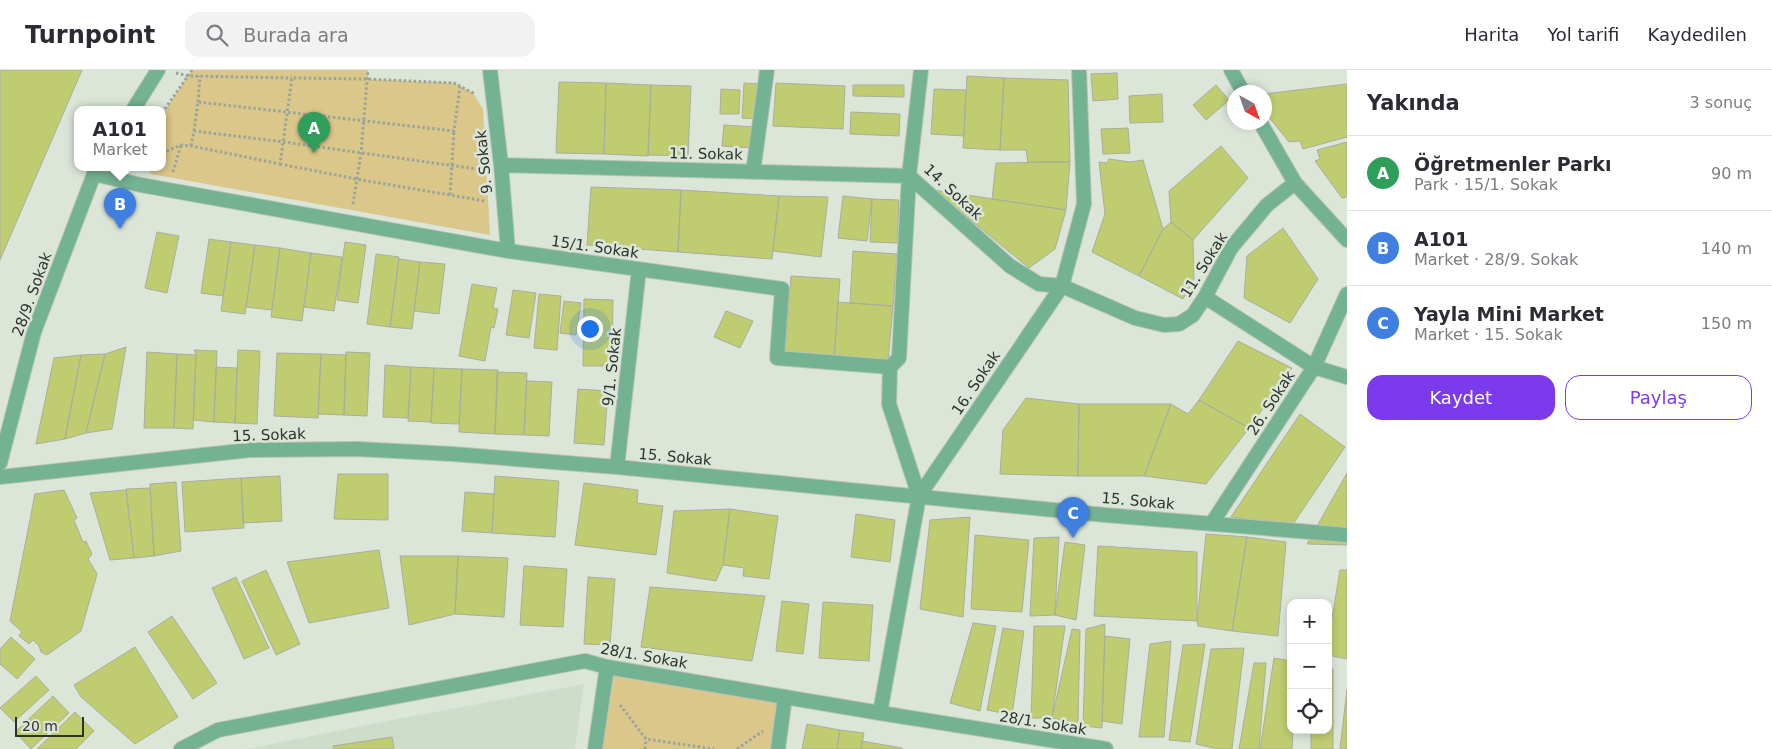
<!DOCTYPE html>
<html lang="tr">
<meta charset="utf-8">
<style>
:root{--surface:#fff;--page:#f2f2f3;--text:#2b2b33;--muted:#7c7c81;--line:#e1e1e2;--accent:#7c3aed}
body{margin:0;font-family:"DejaVu Sans",sans-serif;background:var(--page);color:var(--text)}
.controls{position:absolute;right:15px;bottom:15px;display:grid;overflow:hidden;border-radius:10px;box-shadow:0 2px 8px #0003}
.controls button{width:45px;height:45px;display:grid;place-items:center;padding:0;border:0;border-bottom:1px solid var(--line);background:var(--surface);color:var(--text);font:25px sans-serif}
.compass{position:absolute;left:1227px;top:15px;width:45px;height:45px;border-radius:50%;background:var(--surface);box-shadow:0 2px 8px #0003;rotate:140deg}
.scale{position:absolute;left:15px;bottom:12px;width:69px;box-sizing:border-box;padding-left:5px;border:2px solid #2e322d;border-top:0;font-size:14px;line-height:18px;white-space:nowrap;color:#2e322d;-webkit-text-stroke:4px #dbe6d9;paint-order:stroke}
.you{position:absolute;left:589px;top:258px;width:18px;height:18px;margin:-12px;border:4px solid #fff;border-radius:50%;background:#1a73e8;box-shadow:0 0 0 8px #1a73e833}
.badge{display:grid;place-items:center;width:32px;height:32px;border-radius:50%;background:var(--accent);color:#fff;font-size:16px;font-weight:700}
.pin{position:absolute;translate:-50% -41px;filter:drop-shadow(0 1px 2px #0008)}
.pin::after{content:'';position:absolute;top:26px;width:18px;height:15px;background:inherit;clip-path:polygon(0 0,100% 0,50% 100%)}
.popup{position:absolute;left:74px;top:36px;width:92px;height:65px;box-sizing:border-box;display:grid;place-content:center;border-radius:10px;background:var(--surface);filter:drop-shadow(0 1px 4px #0005);font-size:16px;white-space:nowrap;color:var(--muted)}
.popup b{font-size:19px;color:var(--text)}
.popup::after{content:'';position:absolute;left:50%;top:100%;margin-left:-10px;border:10px solid transparent;border-top-color:var(--surface)}
.list{margin:0;padding:0;list-style:none}
h2{display:flex;justify-content:space-between;align-items:center;height:65px;margin:0;padding:0 20px;font-size:21px}
h2 small{font-size:16px;font-weight:400;color:var(--muted)}
.list li{display:grid;grid-template-columns:32px 1fr auto;gap:15px;align-items:center;box-sizing:border-box;height:75px;padding:0 20px;border-top:1px solid var(--line)}
.list b{display:block;font-size:19px;white-space:nowrap}
.list p{margin:0;font-size:16px;white-space:nowrap;color:var(--muted)}
.list em{font-size:16px;font-style:normal;color:var(--muted)}
.actions{display:flex;gap:10px;padding:15px 20px}
.actions a{flex:1;padding:11px 0;border:1px solid var(--accent);border-radius:15px;text-align:center;font-size:18px;color:var(--accent)}
.actions .main{background:var(--accent);color:#fff}
.icon{flex:none;width:28px;height:28px;fill:none;stroke:currentColor;stroke-width:2;stroke-linecap:round;stroke-linejoin:round}
.map{position:relative;flex:none;width:1347px;height:679px;overflow:hidden}
header{display:flex;align-items:center;gap:30px;box-sizing:border-box;height:70px;padding:0 25px;background:var(--surface);border-bottom:1px solid var(--line)}
header strong{font-size:24px}
nav{display:flex;gap:28px;margin-inline-start:auto;font-size:18px}
.search{width:350px;height:45px;background:var(--page);display:flex;align-items:center;gap:12px;box-sizing:border-box;padding:0 18px;border-radius:15px;color:var(--muted);font-size:19px}
main{display:flex}
aside{flex:1;background:var(--surface)}
.map>svg:first-child{display:block}
.built{fill:#ceddca}
.green{fill:#dbc78a}
.building{fill:#bfcc70;stroke:#abad9f}
.lines{fill:none;stroke-linecap:round;stroke-linejoin:round}
.minor-casing{stroke:#b8c2b7;stroke-width:16}
.tertiary-casing{stroke:#b8c2b7;stroke-width:16}
.path{stroke:#9ba49a;stroke-width:3;stroke-dasharray:2.5 2.5;stroke-linecap:butt}
.minor{stroke:#73b292;stroke-width:14}
.tertiary{stroke:#73b292;stroke-width:14}
.labels{text-anchor:middle;dominant-baseline:central;stroke-width:5;stroke-linejoin:round;paint-order:stroke}
.street-label{font-size:15px;fill:#2e322d;stroke:#dbe6d9}
</style>
<header>
<strong>Turnpoint</strong>
<div class="search"><svg class="icon" aria-label="search" viewBox="0 0 24 24"><circle cx="10" cy="10" r="6"/><path d="M15 15l6 6"/></svg>Burada ara</div>
<nav><a>Harita</a><a>Yol tarifi</a><a>Kaydedilen</a></nav>
</header>
<main>
<div class="map">
<svg width="1347" height="679" viewBox="0 0 1347 679">
<rect width="100%" height="100%" fill="#dbe6d9"/>
<path class="built" d="M584 614 575 679H246L392 650Z"/>
<path class="green" d="M192 0H368V9L454 13 473 23 483 39 490 165 151 104 147 98H162L163 43Z
M607 597 785 627 778 679H595Z"/>
<path class="building" d="M0 0H82L0 190Z
M1117 3 1118 29 1093 31 1091 4Z
M967 6 1004 8 1000 80 963 78Z
M1004 8 1068 10 1070 92H1028L1026 80H1000Z
M559 12 606 13 604 84 556 83Z
M606 13 651 15 648 86 604 84Z
M744 13 760 14 758 49 742 48Z
M776 13 845 16 843 59 773 56Z
M1347 14V67L1303 79 1300 71 1289 72 1264 41V24Z
M651 15 691 16 688 86 648 85Z
M853 15H904V27L853 26Z
M1216 15 1229 30 1206 50 1193 35Z
M721 19 740 20 739 44H720Z
M934 19 966 20 964 66 931 64Z
M1162 24 1163 52 1130 53 1129 26Z
M851 42 900 44 899 66 850 64Z
M724 55 755 57 754 78 722 76Z
M1128 58 1130 83 1103 84 1101 59Z
M1347 72V127L1342 128 1315 91 1320 89 1317 80Z
M1221 76 1248 108 1193 170 1171 152 1169 121Z
M1109 89 1130 92 1143 90 1163 159 1139 206 1092 182 1105 144 1099 92 1107 93Z
M1070 92 1066 140 992 129 996 93Z
M591 117 681 120 678 182 587 175Z
M681 120 779 126 772 189 678 182Z
M934 120 1066 140 1055 179 1029 198Z
M779 126 828 127 821 187 773 181Z
M843 126 872 129 867 171 838 168Z
M872 129 899 130 897 173 870 172Z
M1171 152 1193 170 1194 209 1183 229 1139 206 1163 159Z
M1283 158 1318 209 1290 253 1244 228 1247 186Z
M157 162 179 166 167 223 145 218Z
M209 169 231 172 223 226 201 223Z
M231 172 255 175 245 244 221 241Z
M345 172 366 175 358 233 337 230Z
M255 175 280 178 272 240 246 237Z
M280 178 311 183 302 251 271 247Z
M853 181 897 184 893 236 850 233Z
M311 183 342 187 334 241 304 237Z
M376 184 399 187 390 257 367 254Z
M399 189 420 192 412 259 390 257Z
M420 192 445 194 439 244 414 241Z
M791 206 840 209 834 288 785 284Z
M472 214 497 218 493 238 498 239 494 258 491 257 485 291 459 286Z
M513 220 536 223 529 268 506 265Z
M539 224 561 226 557 280 534 278Z
M584 229 613 230 612 296H583Z
M564 231 581 233 576 265 560 263Z
M838 232 893 236 888 291 834 288Z
M726 241 753 251 740 278 714 267Z
M1238 271 1292 298 1249 358 1199 330Z
M126 277 112 359 86 363 105 284Z
M194 280 217 281 214 352 193 350 196 285Z
M238 280 260 281 257 354 235 353Z
M147 282 177 284 174 358H144Z
M346 282 370 283 367 346 344 345Z
M277 283 321 284 318 348 274 346Z
M105 284 86 363 65 369 81 285Z
M177 284 196 285 193 359 174 358Z
M321 284 346 285 344 345 318 344Z
M81 285 65 369 36 374 54 288Z
M385 295 411 297 408 348 383 347Z
M216 297 237 298 235 353 214 352Z
M411 297 434 298 431 352 408 351Z
M434 298 462 299 459 354 431 353Z
M462 299 498 300 495 364 459 362Z
M497 302 527 303 524 365 495 364Z
M527 311 552 312 549 366 524 365Z
M578 319 608 321 604 375 574 373Z
M1026 328 1079 334 1078 406 1000 404 1003 360Z
M1199 330 1249 358 1206 414 1144 406 1171 334 1188 344Z
M1079 334H1171L1144 406H1078Z
M1300 344 1345 377 1293 454 1231 447Z
M1347 403V475L1307 474Z
M338 404H388V450L334 449Z
M280 406 282 451 243 453 241 408Z
M495 406 559 411 555 467 492 463Z
M241 408 244 458 185 462 182 412Z
M176 412 181 481 154 486 150 414Z
M584 413 638 420 637 433 663 436 656 485 575 475Z
M150 418 154 486 134 488 126 419Z
M64 420 77 448 74 450 83 472 86 471 92 484 88 489 97 504 81 561 47 585 41 582 39 576 33 570 29 574 19 566 22 562 10 551 35 424Z
M126 420 134 488 110 490 90 423Z
M465 422 494 424 492 463 462 461Z
M730 439 778 446 769 509 743 506 744 498 723 495Z
M730 439 723 495 716 511 667 503 674 441Z
M856 444 895 450 890 492 851 487Z
M970 447 963 547 920 539 930 450Z
M1206 464 1247 467 1232 561 1198 556 1197 551Z
M975 465 1029 470 1022 542 971 539Z
M1059 467 1055 545 1030 546 1034 468Z
M1247 467 1286 472 1278 566 1232 561Z
M1065 472 1085 475 1076 550 1055 545Z
M1098 476 1197 482V551L1094 546Z
M379 480 389 538 309 553 287 492Z
M400 486H458L455 544 409 555Z
M458 486 508 488 504 547 455 544Z
M524 496 567 499 563 557 520 555Z
M266 500 300 574 276 585 242 511Z
M1340 500H1347V589L1328 585V573Z
M236 507 269 578 244 589 212 518Z
M588 507 615 509 610 575 584 574Z
M650 517 765 526 752 591 641 577Z
M782 531 809 534 803 584 776 581Z
M823 532 873 535 869 591 819 588Z
M172 546 217 613 193 629 148 562Z
M973 553 996 556 980 641 950 633Z
M1105 554 1102 658 1083 656 1086 559Z
M1034 556H1065L1052 648H1031Z
M1003 558 1024 561 1012 645 987 640Z
M1072 559 1080 560 1078 654 1052 648Z
M1105 566 1130 569 1122 654 1102 651Z
M11 567 35 589 17 609 0 594V579Z
M1171 571 1164 667H1139L1150 574Z
M1205 574 1190 672 1169 670 1183 575Z
M135 577 178 647 135 674 81 627 74 615Z
M1244 578 1232 679H1218L1196 674 1211 579Z
M1274 588 1291 591V660H1293L1292 679H1260Z
M1254 593H1266L1259 679H1239Z
M1328 599H1333V679H1311V660H1328Z
M36 606 49 620 14 652 0 638Z
M1347 619V679H1340Z
M53 626 69 643 31 679 15 662Z
M75 642 94 661 76 679H37Z
M807 654 840 660 837 679H802Z
M840 660 864 663 861 679H837Z
M392 667 394 679H333V676Z
M862 671 902 678V679H861Z"/>
<g class="lines">
<g class="minor-casing">
<path id="minor" d="M490 0 501 95 508 181
M921 0 909 106 1010 196 1039 214 1062 216 1135 248 1164 255 1179 254 1193 245 1205 227 1231 178 1267 135 1295 113 1260 52
M1231 0 1243 22
M501 95 909 106 899 288 890 297
M753 102 767 0
M94 104 141 115 508 181 782 219 777 288 890 297 889 334 919 426
M1295 113 1347 170
M1205 227 1314 297 1347 307
M617 397 639 199
M0 407 250 380 357 379 453 384 617 397 1105 445 1347 465
M1212 453 1314 297 1347 224
M880 643 919 426 1062 216 1084 134 1079 0
M595 679 607 597
M778 679 785 627"/>
</g>
<g class="tertiary-casing">
<path id="tertiary" d="M133 40 158 0
M0 393 34 262 94 104 98 98
M181 679 218 660 585 591 607 597 880 643 1106 679"/>
</g>
<path class="path" d="M176 3 189 6 292 8
M198 32 200 6
M162 43 192 0
M194 61 198 32 454 61 460 17
M191 76 194 61 284 72 484 100
M162 83 181 75 191 76 280 94 292 8 367 9 454 13 473 23 474 25
M280 94 356 109 485 131
M173 102 181 75
M450 125 454 61
M353 134 361 83 368 0
M620 635 646 669 714 679
M645 679 646 669
M737 679 763 661"/>
<use href="#minor" class="minor"/>
<use href="#tertiary" class="tertiary"/>
</g>
<g class="labels">
<g class="street-label">
<text transform="translate(706 84) rotate(1)">11. Sokak</text>
<text transform="translate(484 92) rotate(-96)">9. Sokak</text>
<text transform="translate(953 122) rotate(43)">14. Sokak</text>
<text transform="translate(595 177) rotate(8)">15/1. Sokak</text>
<text transform="translate(1204 195) rotate(-58)">11. Sokak</text>
<text transform="translate(32 224) rotate(-70)">28/9. Sokak</text>
<text transform="translate(612 297) rotate(-84)">9/1. Sokak</text>
<text transform="translate(976 313) rotate(-56)">16. Sokak</text>
<text transform="translate(1271 333) rotate(-57)">26. Sokak</text>
<text transform="translate(269 365) rotate(-2)">15. Sokak</text>
<text transform="translate(675 387) rotate(5)">15. Sokak</text>
<text transform="translate(1138 431) rotate(5)">15. Sokak</text>
<text transform="translate(644 586) rotate(10)">28/1. Sokak</text>
<text transform="translate(1043 653) rotate(9)">28/1. Sokak</text>
</g>
</g>
</svg>
<div class="controls">
<button>+</button>
<button>−</button>
<button><svg class="icon" aria-label="locate" viewBox="0 0 24 24"><circle cx="12" cy="12" r="6"/><path d="M12 2v4M12 18v4M2 12h4M18 12h4"/></svg></button>
</div>
<svg class="compass" viewBox="-18 -18 36 36"><path d="M0-13l5 13h-10z" fill="#e53935"/><path d="M0 13l5-13h-10z" fill="#7c7c81"/></svg>
<div class="scale">20 m</div>
<div class="you"></div>
<div class="pin badge" style="left:314px;top:83px;background:#2e9e5b">A</div>
<div class="pin badge" style="left:120px;top:159px;background:#3f7fe0">B</div>
<div class="popup"><b>A101</b>Market</div>
<div class="pin badge" style="left:1073px;top:468px;background:#3f7fe0">C</div>
</div>
<aside>
<h2>Yakında<small>3 sonuç</small></h2>
<ul class="list">
<li><span class="badge" style="background:#2e9e5b">A</span><div><b>Öğretmenler Parkı</b><p>Park · 15/1. Sokak</p></div><em>90 m</em></li>
<li><span class="badge" style="background:#3f7fe0">B</span><div><b>A101</b><p>Market · 28/9. Sokak</p></div><em>140 m</em></li>
<li><span class="badge" style="background:#3f7fe0">C</span><div><b>Yayla Mini Market</b><p>Market · 15. Sokak</p></div><em>150 m</em></li>
</ul>
<div class="actions"><a class="main">Kaydet</a><a>Paylaş</a></div>
</aside>
</main>
